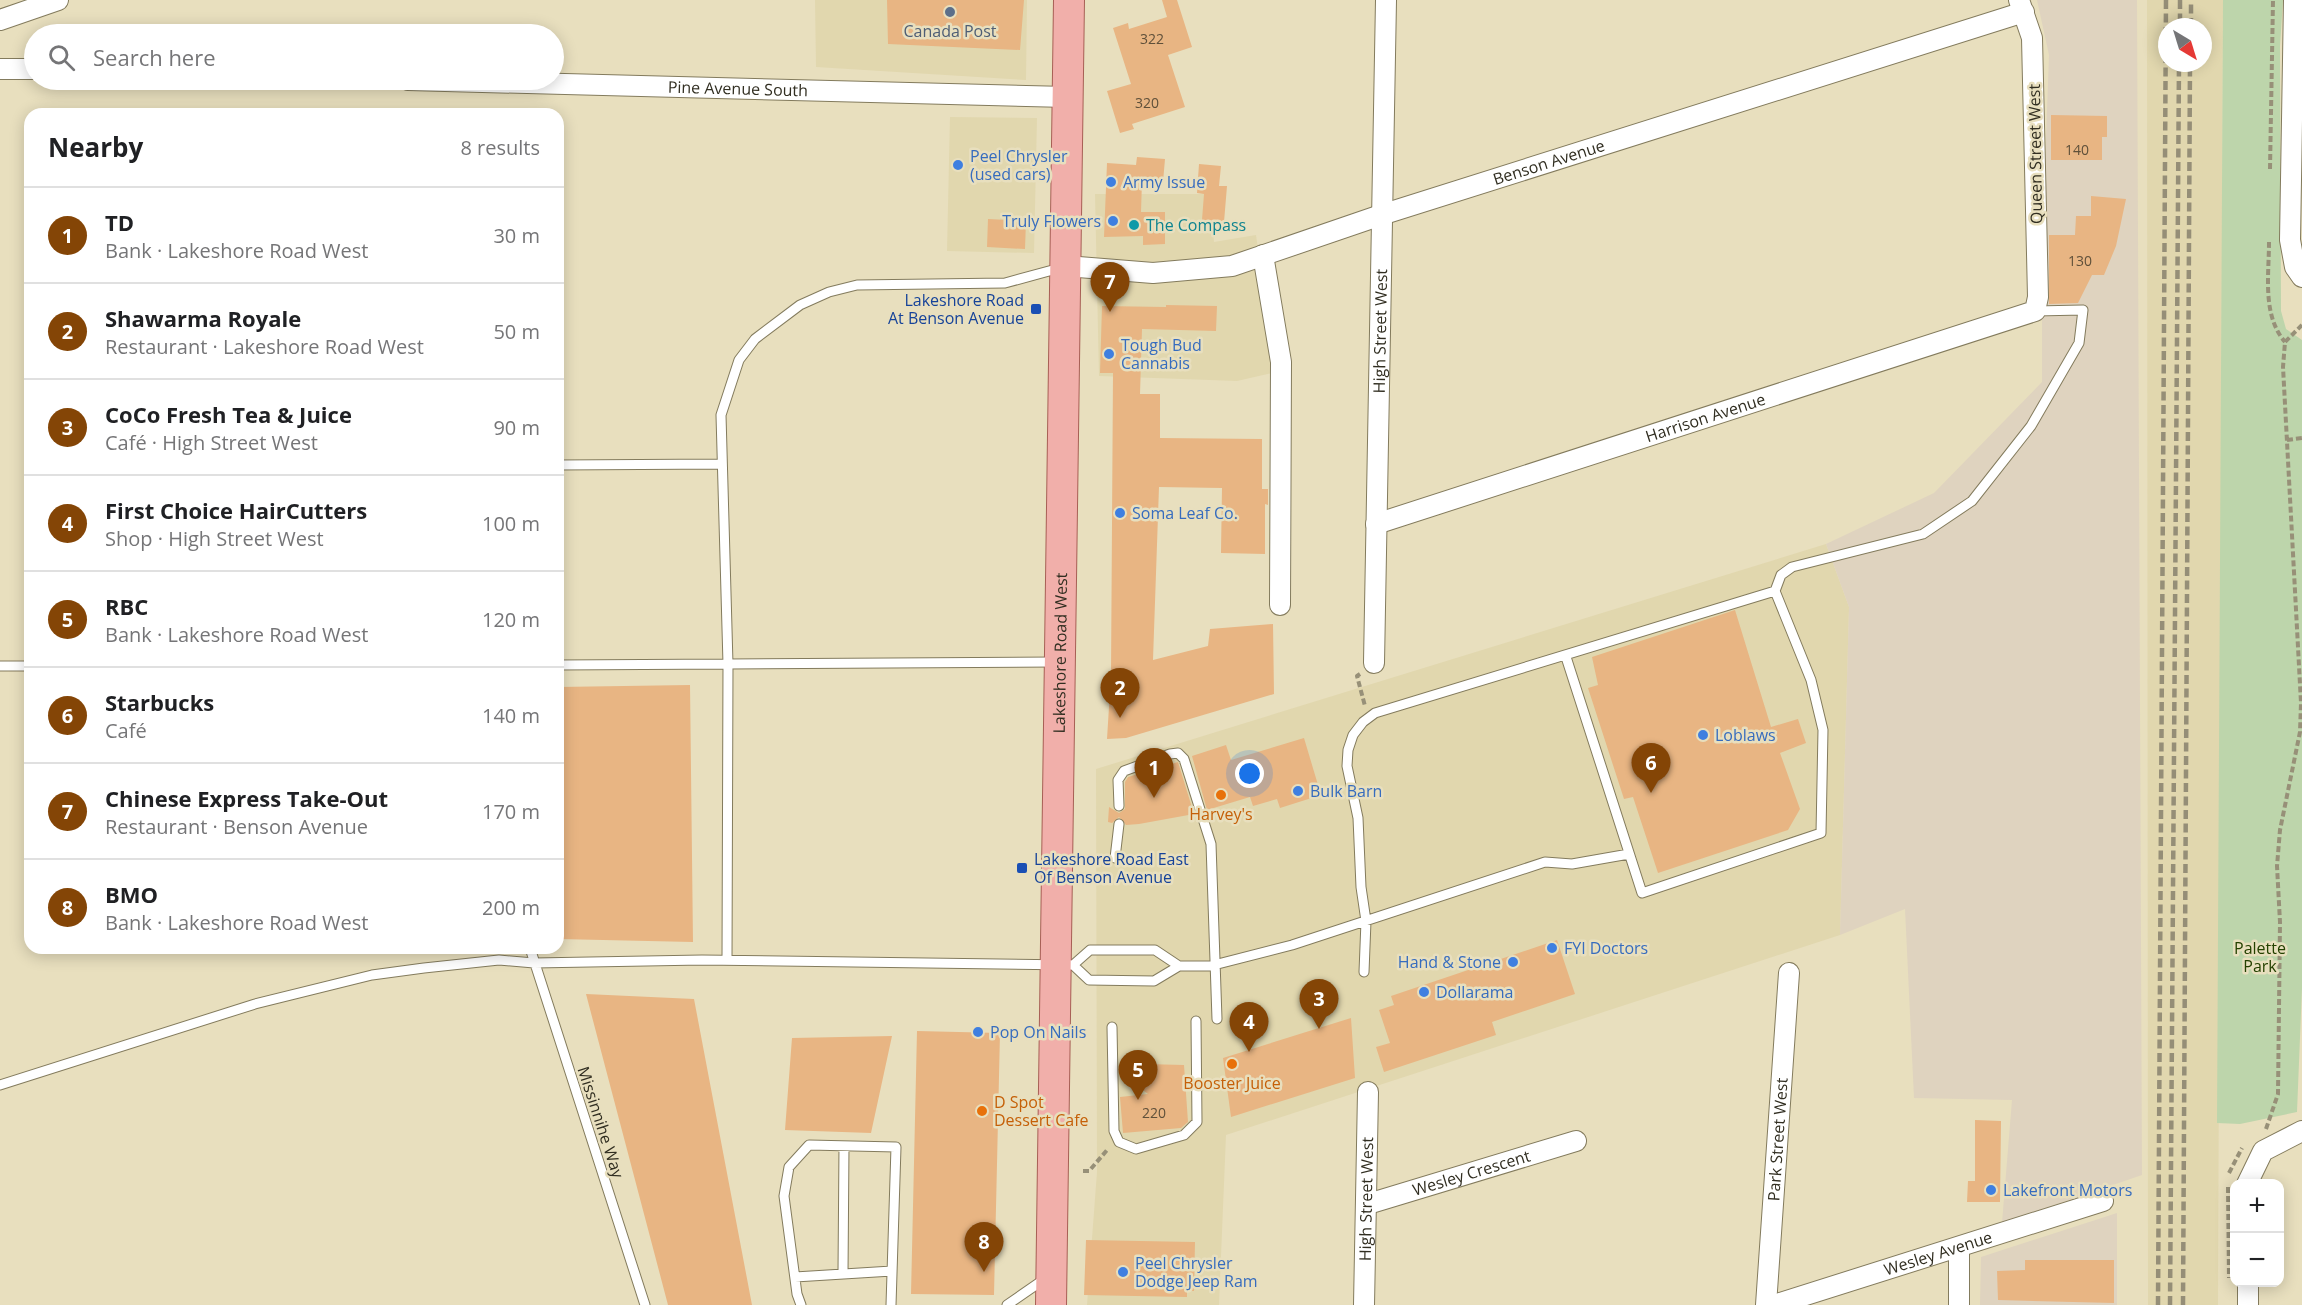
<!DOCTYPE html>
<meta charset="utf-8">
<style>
:root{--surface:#fff;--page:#f2f2f2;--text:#202124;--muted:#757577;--line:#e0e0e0;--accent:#844506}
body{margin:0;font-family:"Open Sans",sans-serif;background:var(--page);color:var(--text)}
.controls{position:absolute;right:18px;bottom:18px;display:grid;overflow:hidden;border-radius:12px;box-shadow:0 3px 15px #0003}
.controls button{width:54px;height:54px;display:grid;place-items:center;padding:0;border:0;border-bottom:2px solid var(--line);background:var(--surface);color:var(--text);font:30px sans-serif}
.compass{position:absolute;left:2158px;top:18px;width:54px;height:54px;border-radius:50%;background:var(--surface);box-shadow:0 3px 15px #0003;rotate:142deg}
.you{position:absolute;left:1250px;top:774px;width:21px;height:21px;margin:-15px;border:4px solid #fff;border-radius:50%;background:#1a73e8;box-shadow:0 0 0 9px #1a73e833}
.badge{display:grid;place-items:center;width:39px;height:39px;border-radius:50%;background:var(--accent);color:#fff;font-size:20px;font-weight:700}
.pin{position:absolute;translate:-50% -50px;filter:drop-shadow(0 2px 3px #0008)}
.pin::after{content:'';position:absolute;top:32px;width:21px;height:18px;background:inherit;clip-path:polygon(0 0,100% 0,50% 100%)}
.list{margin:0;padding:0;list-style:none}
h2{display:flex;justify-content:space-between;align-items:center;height:78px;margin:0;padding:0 24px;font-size:26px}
h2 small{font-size:20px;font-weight:400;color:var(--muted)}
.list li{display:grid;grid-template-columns:39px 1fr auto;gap:18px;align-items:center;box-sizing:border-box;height:96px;padding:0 24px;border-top:2px solid var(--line)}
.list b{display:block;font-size:22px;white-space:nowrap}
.list p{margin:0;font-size:20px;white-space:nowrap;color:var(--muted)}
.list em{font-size:20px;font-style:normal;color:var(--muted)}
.icon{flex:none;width:33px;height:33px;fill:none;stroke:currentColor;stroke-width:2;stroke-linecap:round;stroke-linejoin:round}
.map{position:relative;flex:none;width:2302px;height:1305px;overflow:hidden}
.search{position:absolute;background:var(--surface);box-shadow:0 3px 15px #0003;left:24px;top:24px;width:540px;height:66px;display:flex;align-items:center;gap:15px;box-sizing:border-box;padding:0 21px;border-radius:33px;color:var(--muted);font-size:22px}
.panel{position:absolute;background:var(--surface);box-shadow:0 3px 15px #0003;left:24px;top:108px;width:540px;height:846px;border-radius:18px}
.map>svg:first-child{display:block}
.built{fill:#e1d7ae;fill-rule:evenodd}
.industrial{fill:#dfd3bf}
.green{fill:#bdd5ab}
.building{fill:#e8b583}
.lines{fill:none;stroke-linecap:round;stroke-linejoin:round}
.lane-casing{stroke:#837b5d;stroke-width:11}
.street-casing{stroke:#837b5d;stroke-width:22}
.primary-casing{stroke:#a75f55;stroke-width:32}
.path{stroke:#979078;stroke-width:4;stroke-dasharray:6 3;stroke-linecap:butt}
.lane{stroke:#fff;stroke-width:9}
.street{stroke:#fff;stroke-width:20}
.primary{stroke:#f1afaa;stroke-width:30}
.rail{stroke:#958e77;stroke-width:4.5;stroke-dasharray:9 4.5;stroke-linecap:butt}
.service-dot{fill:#5c6f8a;stroke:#e8dfbe;stroke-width:2}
.shop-dot{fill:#3f7fe0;stroke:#e8dfbe;stroke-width:2}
.culture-dot{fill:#0f9aa8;stroke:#e8dfbe;stroke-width:2}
.transit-dot{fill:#1a4fb4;stroke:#e8dfbe;stroke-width:2}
.food-dot{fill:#e8710a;stroke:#e8dfbe;stroke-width:2}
.labels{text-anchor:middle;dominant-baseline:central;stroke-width:5;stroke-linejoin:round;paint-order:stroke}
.number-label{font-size:14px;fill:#5f503a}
.service-label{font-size:16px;fill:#4e5e75;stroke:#e8dfbe}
.street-label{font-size:16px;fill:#312e21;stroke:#e8dfbe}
.shop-label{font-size:16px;fill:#366cbe;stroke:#e8dfbe;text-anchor:start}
.culture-label{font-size:16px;fill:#0d838f;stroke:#e8dfbe;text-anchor:start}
.transit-label{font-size:16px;fill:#164399;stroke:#e8dfbe;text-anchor:end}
.food-label{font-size:16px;fill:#c56008;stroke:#e8dfbe}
.park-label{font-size:16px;fill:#244100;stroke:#e8dfbe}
</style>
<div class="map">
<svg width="2302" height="1305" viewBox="0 0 2302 1305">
<rect width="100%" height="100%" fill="#e8dfbe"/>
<path class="built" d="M815 0H1027L1026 80 816 67Z
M2147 0H2223L2218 1305H2148ZM2167 27H2203V63H2167Z
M950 117 1037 118 1034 253 947 251Z
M1095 194H1209L1214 242 1256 235 1276 372 1237 381 1099 376Z
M1826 544 1849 607 1840 935 1226 1135 1219 1305H1087L1097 1172 1096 769Z"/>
<path class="industrial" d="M2037 0H2137L2142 1175 2002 1223 2012 1100 1914 1098 1905 909 1840 935 1849 607 1826 544 1934 493 2042 382V251L2049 55Z
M2117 1213V1305H1980L1981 1257Z"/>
<path class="green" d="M2223 0H2283L2280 46 2281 311 2286 329 2302 340V988L2297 1112 2240 1124 2217 1123Z"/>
<path class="building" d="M887 0H1024L1020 50 888 44Z
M1162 0H1177L1192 47 1168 55 1185 107 1132 124 1134 129 1120 133 1107 91 1131 84 1113 28 1128 23 1129 29 1167 17Z
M2051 115 2107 116V137H2102V160H2051Z
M1137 157 1165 159 1163 182 1142 181 1141 212H1165V244L1143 245V236L1104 237 1107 163 1136 165Z
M1199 164 1221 166 1219 186H1227L1224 222 1202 220 1204 194 1197 193Z
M2091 196 2126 199 2116 246 2104 275H2092L2078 303 2049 304V235H2075L2076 216H2091Z
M988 219 1026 221 1025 249 987 247Z
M1166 305 1217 306 1216 331 1142 329 1140 394H1160V438L1262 439V489H1268V505L1265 504V554L1221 553 1222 488 1159 487 1153 660 1208 646 1210 629 1273 624 1274 694 1126 738 1107 739 1111 675 1113 373H1100L1102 306 1166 307Z
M1735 610 1771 727 1798 719 1806 743 1780 753 1800 809 1788 830 1658 873 1633 797 1624 799 1588 688 1598 685 1592 657Z
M690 685 693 942 558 939V687Z
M1304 738 1321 795 1280 808 1277 799 1253 806 1250 797 1207 810 1192 756 1226 745 1231 760Z
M1178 762 1194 814 1139 824 1126 825 1119 817 1112 823 1108 822 1109 807 1119 813 1125 809V782L1128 777Z
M1557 940 1575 994 1492 1022 1496 1035 1384 1072 1376 1047 1390 1043 1379 1010 1394 1005 1391 996Z
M586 994 694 999 752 1305H668Z
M1351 1018 1355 1078 1231 1117 1223 1058Z
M917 1031 1000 1033 994 1295 911 1294Z
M892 1036 871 1133 785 1130 792 1038Z
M1145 1064 1184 1065 1188 1122 1181 1128 1123 1133 1120 1097 1148 1094 1130 1080Z
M1975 1120 2001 1121 2000 1202H1967L1968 1181H1975Z
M1086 1240 1195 1242 1194 1291H1187V1297L1084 1295Z
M2025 1260H2114V1303L1998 1300 1997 1271 2025 1270Z"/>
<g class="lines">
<g class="lane-casing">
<path id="lane" d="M558 465 722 464
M1775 591 1781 575 1792 567 1923 534 1972 501 2031 426 2079 343 2083 310 2035 311
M558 665 728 664 721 415 739 360 755 339 800 305 829 292 857 285 1005 283 1060 268
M0 666H30
M1119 806 1118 780 1124 771 1170 754 1178 753 1184 759 1211 844 1217 1019
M1115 858 1119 824
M530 948 645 1305
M727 960 728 664 1056 662
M1073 965 1089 980 1154 981 1179 966
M1364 972 1366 921 1361 887 1358 818 1347 766 1348 750 1353 735 1363 722 1375 713 1775 591 1811 680 1823 730 1821 833 1642 893 1566 657
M1112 1027 1114 1131 1119 1142 1136 1149 1184 1135 1197 1122 1196 1021
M0 1085 255 1004 372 975 424 968 499 960 534 963 702 960 1073 965 1090 950H1155L1179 966H1210L1292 945 1545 862 1572 864 1629 854
M843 1274 844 1146
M795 1277 892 1271
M801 1305 797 1294 784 1196 789 1167 809 1145 896 1147 891 1305
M1007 1305 1046 1278"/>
</g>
<g class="street-casing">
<g id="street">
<path d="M2294 0 2290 240 2295 267 2302 277"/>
<path d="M0 20 58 0"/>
<path d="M0 69H34"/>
<path id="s1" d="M408 80 1067 97"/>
<path d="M1263 255 1281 362 1280 605"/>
<path id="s2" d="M1066 266 1153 273 1232 266 1381 215 2024 12"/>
<path id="s3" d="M1376 524 2035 311 2038 297 2032 38 2019 0"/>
<path id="s4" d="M1374 663 1386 0"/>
<path d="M2247 1184 2263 1151 2302 1131"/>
<path id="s5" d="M1368 1204 1576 1141"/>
<path d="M2248 1282V1305"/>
<path id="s6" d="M1364 1305 1368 1092"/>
<path id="s7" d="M1766 1305 1789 973"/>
<path id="s8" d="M1774 1305 2103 1201"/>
<path d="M1959 1305V1248"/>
</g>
</g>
<g class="primary-casing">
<g id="primary">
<path id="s9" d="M1051 1305 1069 0"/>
</g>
</g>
<path class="path" d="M2270 169 2273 0
M2269 242C2269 276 2262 315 2285 342
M2287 440 2302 438
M1360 674 1357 676 1365 706
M2266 1129 2278 1094 2280 922 2277 866 2280 830 2300 732 2301 703 2283 367 2285 342 2302 325
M1083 1171H1089L1108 1149
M2229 1173 2242 1148
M2228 1187 2229 1278"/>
<use href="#lane" class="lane"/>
<use href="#street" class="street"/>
<use href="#primary" class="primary"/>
<path class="rail" d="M2180 0V27
M2191 27V0
M2158 1305 2166 0
M2170 1305 2179 63
M2183 1305 2190 63"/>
</g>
<circle class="service-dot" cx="950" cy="12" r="6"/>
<g class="shop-dot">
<circle cx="958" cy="165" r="6"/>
<circle cx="1111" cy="182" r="6"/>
<circle cx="1113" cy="221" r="6"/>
<circle cx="1109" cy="354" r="6"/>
<circle cx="1120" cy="513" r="6"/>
<circle cx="1703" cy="735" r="6"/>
<circle cx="1298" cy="791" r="6"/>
<circle cx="1552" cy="948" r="6"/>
<circle cx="1513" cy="962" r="6"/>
<circle cx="1424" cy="992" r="6"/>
<circle cx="978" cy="1032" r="6"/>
<circle cx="1991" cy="1190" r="6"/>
<circle cx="1123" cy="1272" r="6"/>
</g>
<circle class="culture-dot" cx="1134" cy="225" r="6"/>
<g class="transit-dot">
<rect x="1030" y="303" width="12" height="12" rx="3"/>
<rect x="1016" y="862" width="12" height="12" rx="3"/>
</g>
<g class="food-dot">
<circle cx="1221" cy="795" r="6"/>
<circle cx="1232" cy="1064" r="6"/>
<circle cx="982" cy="1111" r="6"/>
</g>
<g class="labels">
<g class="number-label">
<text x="1152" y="38">322</text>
<text x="1147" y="102">320</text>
<text x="2077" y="149">140</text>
<text x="2080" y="260">130</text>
<text x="1154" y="1112">220</text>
</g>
<g class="service-label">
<text x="950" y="31">Canada Post</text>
</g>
<g class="street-label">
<text stroke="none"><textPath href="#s1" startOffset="330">Pine Avenue South</textPath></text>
<text transform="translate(2035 154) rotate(-91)">Queen Street West</text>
<text stroke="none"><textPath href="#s2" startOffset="500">Benson Avenue</textPath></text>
<text stroke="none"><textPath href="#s4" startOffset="332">High Street West</textPath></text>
<text stroke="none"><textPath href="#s3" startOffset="346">Harrison Avenue</textPath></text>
<text stroke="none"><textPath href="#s9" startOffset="652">Lakeshore Road West</textPath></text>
<text transform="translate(601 1122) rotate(72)">Missinnihe Way</text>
<text stroke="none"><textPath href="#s7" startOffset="166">Park Street West</textPath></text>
<text stroke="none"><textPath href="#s5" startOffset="108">Wesley Crescent</textPath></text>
<text stroke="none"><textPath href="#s6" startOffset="106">High Street West</textPath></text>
<text stroke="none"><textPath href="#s8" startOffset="172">Wesley Avenue</textPath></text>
</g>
<g class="shop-label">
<text x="970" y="156">Peel Chrysler<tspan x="970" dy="18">(used cars)</tspan></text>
<text x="1123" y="182">Army Issue</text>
<text x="1101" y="221" text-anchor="end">Truly Flowers</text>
<text x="1121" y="345">Tough Bud<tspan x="1121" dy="18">Cannabis</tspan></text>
<text x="1132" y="513">Soma Leaf Co.</text>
<text x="1715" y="735">Loblaws</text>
<text x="1310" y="791">Bulk Barn</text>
<text x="1564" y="948">FYI Doctors</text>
<text x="1501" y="962" text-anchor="end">Hand &amp; Stone</text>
<text x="1436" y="992">Dollarama</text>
<text x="990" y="1032">Pop On Nails</text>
<text x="2003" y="1190">Lakefront Motors</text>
<text x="1135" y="1263">Peel Chrysler<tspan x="1135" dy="18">Dodge Jeep Ram</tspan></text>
</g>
<g class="culture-label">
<text x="1146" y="225">The Compass</text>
</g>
<g class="transit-label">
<text x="1024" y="300">Lakeshore Road<tspan x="1024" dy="18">At Benson Avenue</tspan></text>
<text x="1034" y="859" text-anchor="start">Lakeshore Road East<tspan x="1034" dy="18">Of Benson Avenue</tspan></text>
</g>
<g class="food-label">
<text x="1221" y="814">Harvey's</text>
<text x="1232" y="1083">Booster Juice</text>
<text x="994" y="1102" text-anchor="start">D Spot<tspan x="994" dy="18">Dessert Cafe</tspan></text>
</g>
<g class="park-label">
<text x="2260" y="948">Palette<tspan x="2260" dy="18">Park</tspan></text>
</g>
</g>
</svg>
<div class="controls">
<button>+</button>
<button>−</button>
</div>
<svg class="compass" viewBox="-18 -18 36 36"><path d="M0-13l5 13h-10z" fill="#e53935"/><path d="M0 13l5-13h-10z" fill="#757577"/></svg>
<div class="you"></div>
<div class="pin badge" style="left:1154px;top:798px">1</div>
<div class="pin badge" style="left:1120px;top:718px">2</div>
<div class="pin badge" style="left:1319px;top:1029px">3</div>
<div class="pin badge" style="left:1249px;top:1052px">4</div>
<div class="pin badge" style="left:1138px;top:1100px">5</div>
<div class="pin badge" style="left:1651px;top:793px">6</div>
<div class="pin badge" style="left:1110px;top:312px">7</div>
<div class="pin badge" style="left:984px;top:1272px">8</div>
<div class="search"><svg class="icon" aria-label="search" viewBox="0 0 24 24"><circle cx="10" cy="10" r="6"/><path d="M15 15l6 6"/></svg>Search here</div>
<section class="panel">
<h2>Nearby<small>8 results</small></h2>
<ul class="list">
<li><span class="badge">1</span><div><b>TD</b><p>Bank · Lakeshore Road West</p></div><em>30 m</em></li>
<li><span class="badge">2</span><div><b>Shawarma Royale</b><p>Restaurant · Lakeshore Road West</p></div><em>50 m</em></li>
<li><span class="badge">3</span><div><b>CoCo Fresh Tea &amp; Juice</b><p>Café · High Street West</p></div><em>90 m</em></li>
<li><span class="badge">4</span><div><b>First Choice HairCutters</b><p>Shop · High Street West</p></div><em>100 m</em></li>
<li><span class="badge">5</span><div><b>RBC</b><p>Bank · Lakeshore Road West</p></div><em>120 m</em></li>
<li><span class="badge">6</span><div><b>Starbucks</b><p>Café</p></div><em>140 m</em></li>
<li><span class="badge">7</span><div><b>Chinese Express Take-Out</b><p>Restaurant · Benson Avenue</p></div><em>170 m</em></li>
<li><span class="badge">8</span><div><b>BMO</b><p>Bank · Lakeshore Road West</p></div><em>200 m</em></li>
</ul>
</section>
</div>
